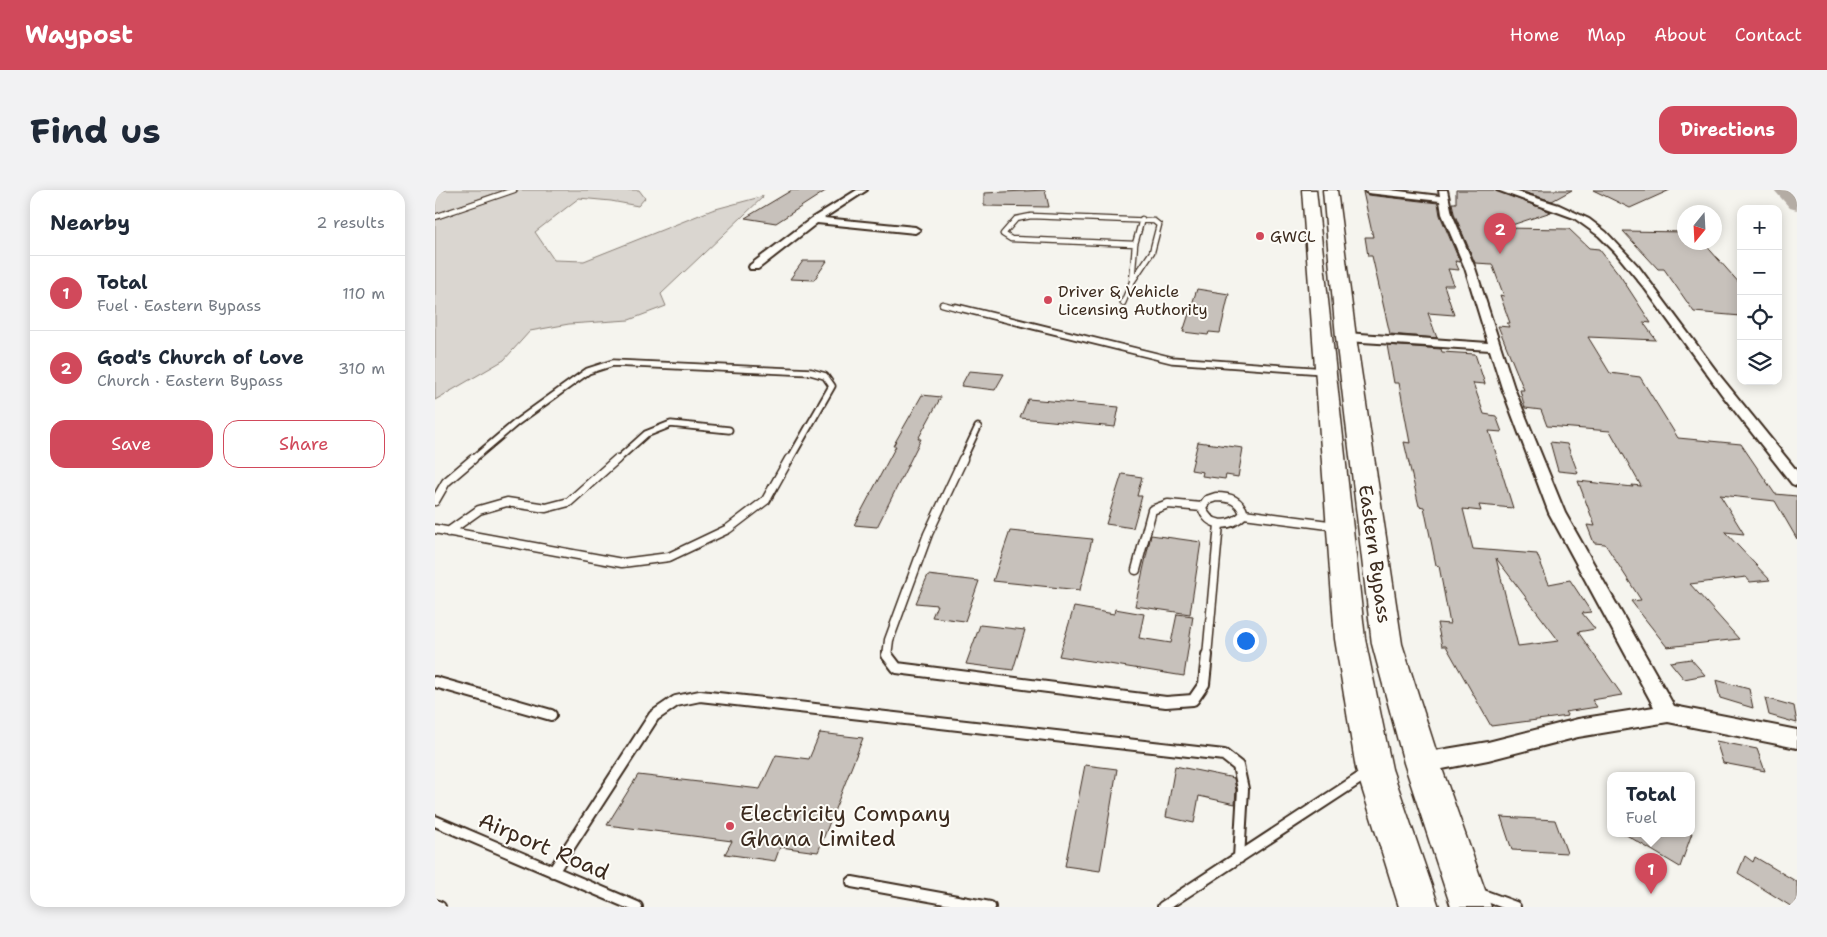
<!DOCTYPE html>
<meta charset="utf-8">
<style>
:root{--surface:#fff;--page:#f2f2f3;--text:#1f2937;--muted:#747a83;--line:#e0e1e3;--accent:#d1495b}
body{margin:0;font-family:"Shantell Sans",sans-serif;background:var(--page);color:var(--text)}
.controls{position:absolute;right:15px;top:15px;display:grid;overflow:hidden;border-radius:10px;box-shadow:0 2px 12px #0003}
.controls button{width:45px;height:45px;display:grid;place-items:center;padding:0;border:0;border-bottom:1px solid var(--line);background:var(--surface);color:var(--text);font:25px sans-serif}
.compass{position:absolute;left:1242px;top:15px;width:45px;height:45px;border-radius:50%;background:var(--surface);box-shadow:0 2px 12px #0003;rotate:198deg}
.you{position:absolute;left:810px;top:450px;width:18px;height:18px;margin:-12px;border:4px solid #fff;border-radius:50%;background:#1a73e8;box-shadow:0 0 0 8px #1a73e833}
.badge{display:grid;place-items:center;width:32px;height:32px;border-radius:50%;background:var(--accent);color:#fff;font-size:16px;font-weight:700}
.pin{position:absolute;translate:-50% -41px;filter:drop-shadow(0 1px 2px #0008)}
.pin::after{content:'';position:absolute;top:26px;width:18px;height:15px;background:inherit;clip-path:polygon(0 0,100% 0,50% 100%)}
.popup{position:absolute;left:1172px;top:582px;width:88px;height:65px;box-sizing:border-box;display:grid;place-content:center;border-radius:10px;background:var(--surface);filter:drop-shadow(0 1px 4px #0005);font-size:16px;white-space:nowrap;color:var(--muted)}
.popup b{font-size:19px;color:var(--text)}
.popup::after{content:'';position:absolute;left:50%;top:100%;margin-left:-10px;border:10px solid transparent;border-top-color:var(--surface)}
.list{margin:0;padding:0;list-style:none}
h2{display:flex;justify-content:space-between;align-items:center;height:65px;margin:0;padding:0 20px;font-size:21px}
h2 small{font-size:16px;font-weight:400;color:var(--muted)}
.list li{display:grid;grid-template-columns:32px 1fr auto;gap:15px;align-items:center;box-sizing:border-box;height:75px;padding:0 20px;border-top:1px solid var(--line)}
.list b{display:block;font-size:19px;white-space:nowrap}
.list p{margin:0;font-size:16px;white-space:nowrap;color:var(--muted)}
.list em{font-size:16px;font-style:normal;color:var(--muted)}
.actions{display:flex;gap:10px;padding:15px 20px}
.actions a{flex:1;padding:11px 0;border:1px solid var(--accent);border-radius:15px;text-align:center;font-size:18px;color:var(--accent)}
.actions .main{background:var(--accent);color:#fff}
.icon{flex:none;width:28px;height:28px;fill:none;stroke:currentColor;stroke-width:2;stroke-linecap:round;stroke-linejoin:round}
.map{position:relative;flex:none;width:1362px;height:717px;overflow:hidden;border-radius:15px}
header{display:flex;align-items:center;gap:30px;box-sizing:border-box;height:70px;padding:0 25px;background:var(--accent);color:#fff}
header strong{font-size:24px}
nav{display:flex;gap:28px;margin-inline-start:auto;font-size:18px}
.intro{display:flex;align-items:center;justify-content:space-between;box-sizing:border-box;height:120px;padding:0 30px}
h1{margin:0;font-size:35px}
.button{padding:12px 22px;border-radius:15px;background:var(--accent);color:#fff;font-size:18px;font-weight:700}
main{display:flex;gap:30px;padding:0 30px}
aside{flex:1;background:var(--surface);border-radius:15px;box-shadow:0 2px 12px #0003}
.map>svg:first-child{display:block}
.green{fill:#dad6d0;stroke:#8a8077}
.lines{fill:none;stroke-linecap:round;stroke-linejoin:round}
.river{fill:#b4aca4;fill-rule:evenodd}
.building{fill:#c7c1bb;stroke:#3b2a1e;fill-rule:evenodd}
.lane-far3-casing{stroke:#3b2a1e;stroke-width:7}
.lane-far2-casing{stroke:#3b2a1e;stroke-width:9}
.lane-far1-casing{stroke:#3b2a1e;stroke-width:11}
.lane-casing{stroke:#3b2a1e;stroke-width:14}
.street-casing{stroke:#3b2a1e;stroke-width:4}
.highway-casing{stroke:#3b2a1e;stroke-width:3}
.lane-far3{stroke:#fdfcf7;stroke-width:4.5}
.lane-far2{stroke:#fdfcf7;stroke-width:5.5}
.lane-far1{stroke:#fdfcf7;stroke-width:8}
.lane{stroke:#fdfcf7;stroke-width:10}
.street{fill:#fdfcf7;fill-rule:evenodd}
.highway{fill:#fdfcf7;fill-rule:evenodd}
.poi-dot{fill:#d1495b;stroke:#fdfcf7;stroke-width:2}
.labels{text-anchor:middle;dominant-baseline:central;stroke-width:4;stroke-linejoin:round;paint-order:stroke}
.far-poi-label{font-size:16px;fill:#3b2a1e;stroke:#fdfcf7;text-anchor:start}
.street-label{font-size:19px;fill:#3b2a1e;stroke:#fdfcf7}
.near-poi-label{font-size:22px;fill:#3b2a1e;stroke:#fdfcf7;text-anchor:start}
.near-street-label{font-size:22px;fill:#3b2a1e;stroke:#fdfcf7}
</style>
<header>
<strong>Waypost</strong>
<nav><a>Home</a><a>Map</a><a>About</a><a>Contact</a></nav>
</header>
<div class="intro"><h1>Find us</h1><a class="button">Directions</a></div>
<main>
<aside>
<h2>Nearby<small>2 results</small></h2>
<ul class="list">
<li><span class="badge">1</span><div><b>Total</b><p>Fuel · Eastern Bypass</p></div><em>110 m</em></li>
<li><span class="badge">2</span><div><b>God's Church of Love</b><p>Church · Eastern Bypass</p></div><em>310 m</em></li>
</ul>
<div class="actions"><a class="main">Save</a><a>Share</a></div>
</aside>
<div class="map">
<svg width="1362" height="717" viewBox="0 0 1362 717">
<rect width="100%" height="100%" fill="#f5f4ee"/>
<filter id="ink" filterUnits="userSpaceOnUse"><feTurbulence type="fractalNoise" baseFrequency=".02" numOctaves="2"/><feDisplacementMap in="SourceGraphic" scale="10" xChannelSelector="R" yChannelSelector="G"/><feConvolveMatrix kernelMatrix="1 2 1 2 8 2 1 2 1" color-interpolation-filters="sRGB"/></filter>
<g filter="url(#ink)">
<path class="green" d="M0 0H70L0 24Z
M86 0H204L210 8 203 16 176 11 144 8 100 42 119 70 149 71 277 20 329 6 226 104 231 116 194 130 134 134 95 141 69 170 0 210V30Z"/>
<g class="lines">
<path class="river" d="M1339 0H1360L1362 2V20L1355 18Z"/>
</g>
<path class="building" d="M357 0H392L341 33 310 28Z
M610 0 614 17 549 16V3Z
M1021 0H1060L1116 22 1068 38 1134 39 1154 58 1164 59 1184 84 1216 133 1208 132 1221 150 1153 147 1175 183 1205 187 1243 248 1306 254 1340 304 1362 306V349L1340 311 1285 305 1309 344 1290 342 1335 390 1315 392 1311 387 1255 394 1304 449 1232 457 1196 411 1206 410 1170 354 1159 353 1152 335 1160 336 1143 291 1198 297 1197 295 1206 296 1175 241 1112 236 1106 220 1090 218 1085 200H1089L1063 136 1074 137 1072 133H1075L1065 105 1069 106 1057 74 1040 73 1019 23 1017 13H1021Z
M1082 0H1137L1117 11Z
M1158 0H1235L1195 18Z
M928 2 933 5 1003 13 1005 25 1025 72 1020 71 1024 80 1013 79 1019 95H1009L1019 125 993 123 1002 148 955 144 937 66H933L930 47H938Z
M1188 41 1250 42V52H1268L1306 95V126L1259 122 1229 79H1223Z
M368 71H392L379 90 355 89Z
M762 99 794 104 785 143 774 142 773 145 748 142Z
M952 155 1006 159 1007 162 1040 164 1050 194 1038 193 1049 224 1061 226 1067 242 1054 241 1078 318 1044 315 1046 321 1028 319 1038 359 1102 364 1114 394 1135 390 1156 422 1147 423 1160 439 1143 442 1187 505 1157 510 1162 517 1130 522 1133 526 1056 536 1011 456H1007L1002 433 1015 434 1004 376 1001 375 989 317 984 316 969 252 975 253 970 226 964 193H959ZM1061 368 1124 451 1083 456Z
M534 181 569 184 560 200 526 196Z
M487 205 506 207 483 249H486L442 337 419 335 461 256H458Z
M593 209 628 212 684 217 680 237 585 228Z
M763 252 808 258 803 287 791 285 790 289 767 286 768 282 756 280Z
M1115 252 1132 254 1143 283 1123 281Z
M687 284 707 287 702 306H707L698 338 671 334Z
M575 341 657 349 645 400 558 391Z
M716 345 766 352 755 424 700 416Z
M493 385 544 391 530 431 497 427 502 415 481 413Z
M639 417 679 424 680 419 709 424 704 448 736 453 742 424 758 426 749 486 624 466Z
M545 435 590 440 578 480 531 474Z
M1256 469 1270 485 1249 489 1235 472Z
M1281 490 1314 499 1318 518 1285 508Z
M1330 508 1359 516 1362 533 1334 525Z
M385 543 428 548 383 662 345 657 340 671 290 664 297 651 172 635 203 585 325 599 341 565 374 569Z
M1281 551 1322 559 1330 581 1288 573Z
M650 575 682 579 665 681 630 676Z
M740 576 799 588 801 600 800 614 764 606 759 633 731 627Z
M1066 627 1120 630 1132 663 1077 660Z
M1188 643H1257L1245 677Z
M1310 666 1318 672 1320 667 1362 692V717H1357L1303 683Z"/>
<g class="lines">
<g class="lane-far3-casing">
<path id="lane-far3" d="M0 27 79 0
M697 92 717 62 724 35 719 31 596 26 581 29 568 44 576 49 700 54
M688 113 697 92 700 54 707 29
M507 114 526 119"/>
</g>
<g class="lane-far2-casing">
<path id="lane-far2" d="M521 117 737 170 889 181
M36 271 82 232 153 181 178 173 376 182 390 186 397 196 354 271
M181 271 211 244 236 234 294 240
M527 271 543 237"/>
</g>
<g class="lane-far1-casing">
<path id="lane-far1" d="M781 307C795 307 805 310 809 324 795 338 773 338 767 317L772 310Z
M0 311 11 292 38 269
M809 324 901 336
M0 339 187 373 234 367 293 339 331 310 354 269
M13 342 44 320 72 312 111 318 134 312 182 269
M701 380 717 320 733 314 767 317
M452 466 454 450 493 344 528 269
M772 466 784 334"/>
</g>
<g class="lane-casing">
<path id="lane" d="M452 465 462 478 731 512 758 510 769 494 772 465
M0 492 116 525
M0 631 202 717
M118 682 219 526 241 511 265 506 789 565 803 576 808 599 804 668
M417 692 555 717
M1045 704 1080 717
M0 715 5 717
M728 717 931 584"/>
</g>
<g class="street-casing">
<path id="street" d="M422 0H432L389 28 480 37 485 40 480 43 382 33 323 79H315L314 77 315 75 377 28Z
M929 0H955L1005 6 1004 0H1012L1017 24 1040 78 1079 198 1130 323 1239 516 1362 540V558L1233 532 1143 547 1053 570 987 583 980 580 977 573 980 566 987 563 1053 552 1143 529 1219 517 1114 323 1067 198 1055 160 911 151 905 147 911 143 1053 153 1030 78 1007 24 1005 11 933 3Z
M1062 0H1076L1124 15 1154 29 1171 42 1203 76 1285 186 1362 281V296L1357 294 1288 206 1211 100 1180 62 1164 46 1139 28Z"/>
</g>
<g class="highway-casing">
<path id="highway" d="M867 0H881L930 449 957 579 1004 717H964L921 579 900 449Z
M888 0H902L921 147 967 454 1005 573 1056 717H1016L969 573 937 454 901 147Z"/>
</g>
<use href="#lane-far3" class="lane-far3"/>
<use href="#lane-far2" class="lane-far2"/>
<use href="#lane-far1" class="lane-far1"/>
<use href="#lane" class="lane"/>
<use href="#street" class="street"/>
<use href="#highway" class="highway"/>
</g>
</g>
<g class="poi-dot">
<circle cx="825" cy="46" r="5"/>
<circle cx="613" cy="110" r="5"/>
<circle cx="295" cy="636" r="5"/>
</g>
<g class="labels">
<g class="far-poi-label">
<text x="835" y="46">GWCL</text>
<text x="623" y="101">Driver &amp; Vehicle<tspan x="623" dy="18">Licensing Authority</tspan></text>
</g>
<g class="street-label">
<text transform="translate(940 364) rotate(82)">Eastern Bypass</text>
</g>
<g class="near-poi-label">
<text x="305" y="623">Electricity Company<tspan x="305" dy="25">Ghana Limited</tspan></text>
</g>
<g class="near-street-label">
<text transform="translate(109 656) rotate(23)">Airport Road</text>
</g>
</g>
</svg>
<div class="controls">
<button>+</button>
<button>−</button>
<button><svg class="icon" aria-label="locate" viewBox="0 0 24 24"><circle cx="12" cy="12" r="6"/><path d="M12 2v4M12 18v4M2 12h4M18 12h4"/></svg></button>
<button><svg class="icon" aria-label="layers" viewBox="0 0 24 24"><path d="M12 4l9 5-9 5-9-5zM3 14l9 5 9-5"/></svg></button>
</div>
<svg class="compass" viewBox="-18 -18 36 36"><path d="M0-13l5 13h-10z" fill="#e53935"/><path d="M0 13l5-13h-10z" fill="#747a83"/></svg>
<div class="you"></div>
<div class="pin badge" style="left:1216px;top:704px">1</div>
<div class="popup"><b>Total</b>Fuel</div>
<div class="pin badge" style="left:1065px;top:64px">2</div>
</div>
</main>
